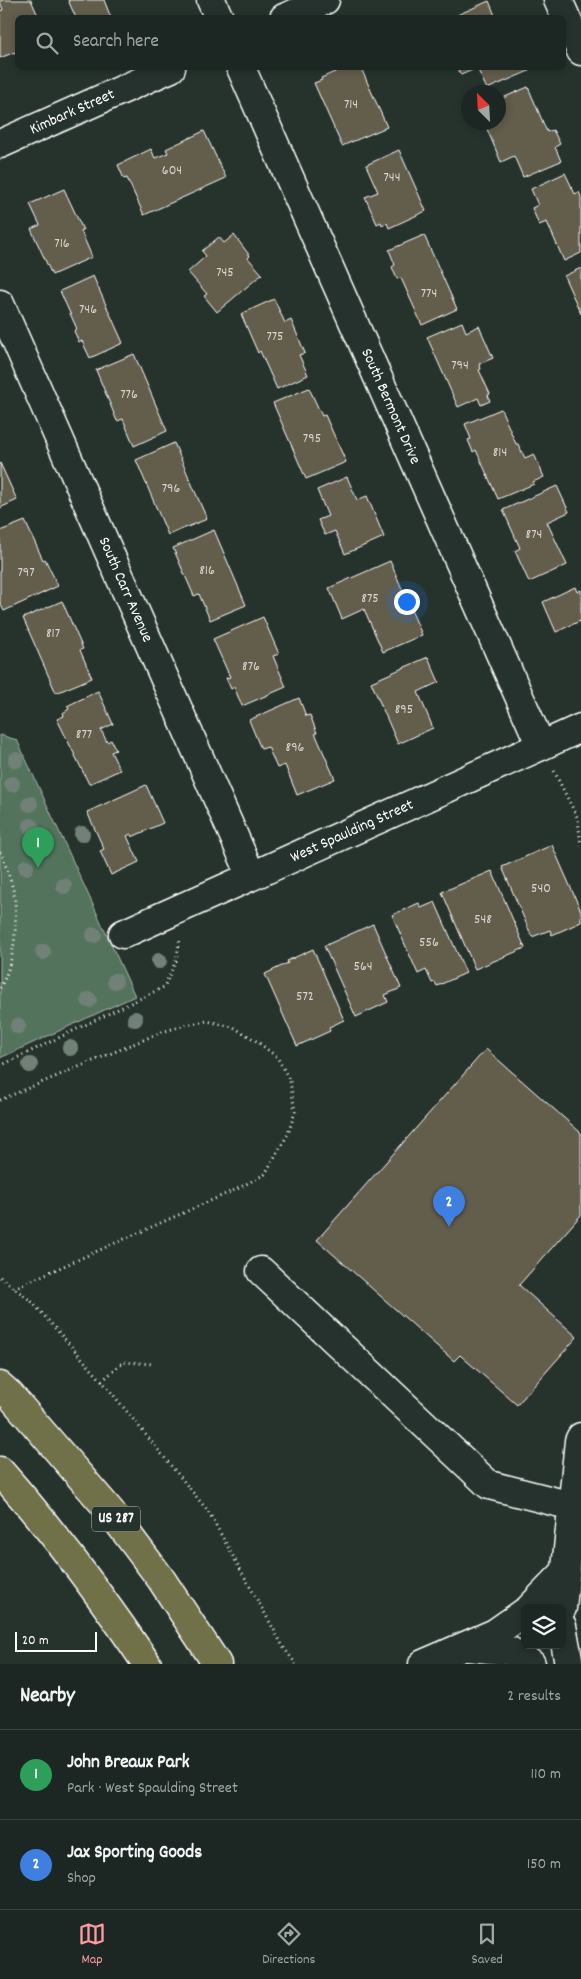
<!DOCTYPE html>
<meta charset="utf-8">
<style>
:root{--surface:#1c2622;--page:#252e2a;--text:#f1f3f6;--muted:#a0a5a5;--line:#3a4340;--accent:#ff9aa2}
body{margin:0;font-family:Dekko,sans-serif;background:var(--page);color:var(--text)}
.controls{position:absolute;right:15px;bottom:15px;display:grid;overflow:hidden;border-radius:8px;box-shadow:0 2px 8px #0003}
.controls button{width:45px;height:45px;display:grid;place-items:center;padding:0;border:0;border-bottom:1px solid var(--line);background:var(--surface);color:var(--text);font:25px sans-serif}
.compass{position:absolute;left:461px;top:85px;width:45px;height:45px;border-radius:50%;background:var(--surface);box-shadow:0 2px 8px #0003;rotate:336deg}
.scale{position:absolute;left:15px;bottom:12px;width:82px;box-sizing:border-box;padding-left:5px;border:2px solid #fff;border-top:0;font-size:14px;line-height:18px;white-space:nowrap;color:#fff;-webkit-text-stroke:4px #26332d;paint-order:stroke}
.you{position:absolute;left:406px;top:601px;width:18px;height:18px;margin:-12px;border:4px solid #fff;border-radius:50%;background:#1a73e8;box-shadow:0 0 0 8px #1a73e833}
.badge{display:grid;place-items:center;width:32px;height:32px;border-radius:50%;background:var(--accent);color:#fff;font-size:16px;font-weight:700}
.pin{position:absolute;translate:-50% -41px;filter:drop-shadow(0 1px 2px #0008)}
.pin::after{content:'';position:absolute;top:26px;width:18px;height:15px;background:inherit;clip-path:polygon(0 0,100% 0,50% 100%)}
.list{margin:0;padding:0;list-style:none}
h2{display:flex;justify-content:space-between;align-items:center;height:65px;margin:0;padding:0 20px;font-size:21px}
h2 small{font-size:16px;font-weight:400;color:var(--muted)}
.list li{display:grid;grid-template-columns:32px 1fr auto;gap:15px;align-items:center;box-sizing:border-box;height:90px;padding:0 20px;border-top:1px solid var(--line)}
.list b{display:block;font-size:19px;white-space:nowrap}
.list p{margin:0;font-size:16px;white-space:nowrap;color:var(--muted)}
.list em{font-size:16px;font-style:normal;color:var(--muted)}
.icon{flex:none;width:28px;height:28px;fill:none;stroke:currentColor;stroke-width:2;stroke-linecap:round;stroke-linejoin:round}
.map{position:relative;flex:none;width:581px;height:1664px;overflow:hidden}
.search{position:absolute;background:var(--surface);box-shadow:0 2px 8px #0003;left:15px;right:15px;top:15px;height:55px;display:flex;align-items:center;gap:12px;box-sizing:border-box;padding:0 18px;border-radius:8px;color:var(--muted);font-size:19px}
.sheet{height:245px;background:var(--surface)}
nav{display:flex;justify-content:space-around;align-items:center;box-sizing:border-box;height:70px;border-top:1px solid var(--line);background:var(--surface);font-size:14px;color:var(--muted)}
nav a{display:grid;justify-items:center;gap:2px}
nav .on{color:var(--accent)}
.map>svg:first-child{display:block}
.green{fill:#52735d;stroke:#a8b9ae}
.building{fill:#635d4b;stroke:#fff}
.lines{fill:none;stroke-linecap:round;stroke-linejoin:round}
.minor-casing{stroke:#fff;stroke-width:31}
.major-casing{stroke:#fff;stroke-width:31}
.path{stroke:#fff;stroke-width:3;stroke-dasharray:1 4;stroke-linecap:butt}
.minor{stroke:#26332d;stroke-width:28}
.major{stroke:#70704a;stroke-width:28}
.tree{fill:#728178}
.labels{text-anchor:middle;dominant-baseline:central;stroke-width:4;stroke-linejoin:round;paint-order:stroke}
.number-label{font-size:14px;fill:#d8d6d2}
.shield{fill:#26332d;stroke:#bec2c0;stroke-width:1}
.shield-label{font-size:15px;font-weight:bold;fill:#fff}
.street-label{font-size:16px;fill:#fff;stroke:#26332d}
</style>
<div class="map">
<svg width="581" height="1664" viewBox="0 0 581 1664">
<rect width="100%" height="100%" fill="#26332d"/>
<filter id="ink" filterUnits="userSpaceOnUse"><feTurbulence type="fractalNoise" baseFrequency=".02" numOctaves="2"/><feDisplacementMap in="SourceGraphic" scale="10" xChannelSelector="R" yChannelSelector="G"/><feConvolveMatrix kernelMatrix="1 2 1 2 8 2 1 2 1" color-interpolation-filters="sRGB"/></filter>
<g filter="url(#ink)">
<path class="green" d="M0 735 17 740 135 996 0 1058Z"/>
<path class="building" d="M3 0H31L39 18H18V58L15 52 0 58V11L3 10 0 1Z
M68 0H104L111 18H76Z
M489 1 496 18H456L455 16Z
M344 68H361L387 127 342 146 314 83 322 80 321 78Z
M457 68H477L461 75Z
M477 68H527L529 71 487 89Z
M528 87 547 132 553 130 560 144 555 147 561 161 523 177 514 156 501 162 484 122H498V100Z
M204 131 226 178 144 215 127 178 124 179 118 165 151 149 155 158 168 153 166 149Z
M399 150 426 211 389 228 387 223 382 225 381 222 377 224 365 197 378 192 366 165Z
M565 173 575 194 579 192 581 197V253L564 261 547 222 539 225 532 208 538 205 531 189Z
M64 189 83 230 81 231 92 257 52 275 31 229 40 225 30 204Z
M234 235 250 256 248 258 262 274 217 312 204 296 207 294 188 272 206 256 202 251 219 237 224 243Z
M424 235 457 309 422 325 401 278 397 279 392 267 395 265 389 250Z
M581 268V314L564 276Z
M93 276 123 343 90 358 82 341 79 342 74 331 77 329 60 291Z
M274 299 285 323 291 320 305 353 299 355 308 375 277 389 260 351 258 353 241 314Z
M462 322 466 332 479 326 493 358 479 364 481 369 479 370 490 394 488 395 490 401 481 405 478 398 458 407 427 337Z
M134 354 167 431 134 446 123 419 117 421 96 370Z
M309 388 322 416 325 415 346 462 306 479 273 403Z
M501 409 516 444H518L525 458 534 454 544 477 533 482 534 484 498 499 476 450 473 452 468 440 471 439 465 424Z
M174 443 207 519 168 535 136 460Z
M0 463 17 500 0 508Z
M347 477 357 500 367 496 384 537 345 554 335 531 325 535 318 520 328 516 317 490Z
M557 486 569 512 547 522 567 565 529 582 515 551 520 548 503 510Z
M25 521 43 560 45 559 58 586 4 611 0 603V531Z
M214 530 246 605 210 620 199 594 194 596 173 548Z
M390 561 422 635 383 652 364 609 342 619 329 588Z
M575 587 577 592 581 590V624L580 621 556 632 543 602Z
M62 601 83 649 80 650 92 678 56 693 23 618Z
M263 617 279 654 273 656 286 687 242 706 234 687 231 689 226 678 230 677 213 639Z
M428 657 439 682 418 692 433 728 398 744 371 682Z
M98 691 113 724 101 730 107 742 111 740 116 750 111 752 120 770 89 784 57 719 64 716 63 713 69 709 67 706Z
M299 698 306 716 310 715 317 733H315L335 779 297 795 285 765 277 768 268 747 261 749 249 720Z
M146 785 163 823 132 837 131 834 127 836 139 862 111 875 100 851 104 849 87 812Z
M552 845 581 911V922L552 935 550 930 532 937 502 867Z
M492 871 525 948 475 969 442 892Z
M435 902 466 973 437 986 435 982 432 983 426 970 418 974 392 915 419 903 421 908Z
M373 924 401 988 385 995 388 1002 356 1017 324 946Z
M313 949 344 1020 329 1027 330 1031 297 1046 265 974 288 963 287 961Z
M486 1049 581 1133V1215L519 1285 577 1337 517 1405 460 1355 454 1361 317 1240Z"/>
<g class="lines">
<g class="minor-casing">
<g id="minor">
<path d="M211 0 219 18"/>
<path d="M558 0 581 51"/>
<path d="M284 18 325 0"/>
<path id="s1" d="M241 68 541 746"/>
<path id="s2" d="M0 144 171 68"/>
<path id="s3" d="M0 304 251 875"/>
<path id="s4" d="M123 934 581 728"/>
<path d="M261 1271 489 1485 572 1506"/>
<path d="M530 1608 566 1571"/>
<path d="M562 1608 579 1441 581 1437"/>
<path d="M562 1626 569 1664"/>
<path d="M467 1647 510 1651 531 1664"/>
<path d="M423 1664 495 1633 525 1612"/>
</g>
</g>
<g class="major-casing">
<path id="major" d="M0 1386 10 1395 110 1511 161 1579 217 1664
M0 1471C53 1531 102 1597 147 1664"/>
</g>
<path class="path" d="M554 771 578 819 581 847
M0 852 3 857C7 871 14 887 15 902 17 931 14 963 0 988
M0 1066 164 987 176 961 180 939
M0 1100 162 1032 185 1025 207 1021 233 1027 255 1040 277 1057 290 1081 295 1112 288 1134 265 1174 237 1189 14 1288
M0 1277 31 1301 102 1381 208 1511 284 1648 296 1664
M102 1381 123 1362 153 1364"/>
<use href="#minor" class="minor"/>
<use href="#major" class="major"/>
</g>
<g class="tree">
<circle cx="16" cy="760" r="8"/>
<circle cx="12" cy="784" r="8"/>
<circle cx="30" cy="804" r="8"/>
<circle cx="31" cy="826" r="8"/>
<circle cx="82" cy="834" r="8"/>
<circle cx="26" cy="867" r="8"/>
<circle cx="64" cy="886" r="8"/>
<circle cx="94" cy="935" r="8"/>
<circle cx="43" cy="952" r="8"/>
<circle cx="159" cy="961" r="8"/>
<circle cx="115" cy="981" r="8"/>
<circle cx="89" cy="1000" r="8"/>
<circle cx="135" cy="1019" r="8"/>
<circle cx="18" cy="1026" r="8"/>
<circle cx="70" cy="1048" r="8"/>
<circle cx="30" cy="1065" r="8"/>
</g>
</g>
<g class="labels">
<g class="number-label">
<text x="351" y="105">714</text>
<text x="172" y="171">604</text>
<text x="392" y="178">744</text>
<text x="62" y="244">716</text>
<text x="225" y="273">745</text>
<text x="429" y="294">774</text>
<text x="88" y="310">746</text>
<text x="275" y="337">775</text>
<text x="460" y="366">794</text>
<text x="129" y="395">776</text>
<text x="312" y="439">795</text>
<text x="500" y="453">814</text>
<text x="171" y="489">796</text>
<text x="534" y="535">874</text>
<text x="207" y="571">816</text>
<text x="26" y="573">797</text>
<text x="370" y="599">875</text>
<text x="53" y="634">817</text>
<text x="251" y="667">876</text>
<text x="404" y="710">895</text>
<text x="84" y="735">877</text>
<text x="295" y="748">896</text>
<text x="541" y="889">540</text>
<text x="483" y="920">548</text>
<text x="429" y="943">556</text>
<text x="363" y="967">564</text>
<text x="305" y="997">572</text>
</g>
<rect class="shield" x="92" y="1506.5" width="48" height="25" rx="4"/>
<g class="shield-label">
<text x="116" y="1519">US 287</text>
</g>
<g class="street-label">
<text stroke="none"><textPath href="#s2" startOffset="79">Kimbark Street</textPath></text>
<text stroke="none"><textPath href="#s1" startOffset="370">South Bermont Drive</textPath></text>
<text stroke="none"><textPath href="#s3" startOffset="312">South Carr Avenue</textPath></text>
<text stroke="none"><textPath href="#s4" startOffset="251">West Spaulding Street</textPath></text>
</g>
</g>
</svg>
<div class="controls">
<button><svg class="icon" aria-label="layers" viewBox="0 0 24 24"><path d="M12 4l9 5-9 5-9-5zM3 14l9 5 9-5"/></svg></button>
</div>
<svg class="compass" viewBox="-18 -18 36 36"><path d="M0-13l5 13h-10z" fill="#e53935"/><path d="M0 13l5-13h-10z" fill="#a0a5a5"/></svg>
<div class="scale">20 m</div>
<div class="you"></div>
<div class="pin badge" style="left:38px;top:868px;background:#2e9e5b">1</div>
<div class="pin badge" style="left:449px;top:1227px;background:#3f7fe0">2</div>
<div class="search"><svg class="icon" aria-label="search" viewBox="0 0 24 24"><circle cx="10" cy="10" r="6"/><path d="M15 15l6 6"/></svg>Search here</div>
</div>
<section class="sheet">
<h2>Nearby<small>2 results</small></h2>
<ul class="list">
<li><span class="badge" style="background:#2e9e5b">1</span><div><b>John Breaux Park</b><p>Park · West Spaulding Street</p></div><em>110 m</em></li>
<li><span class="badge" style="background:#3f7fe0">2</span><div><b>Jax Sporting Goods</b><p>Shop</p></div><em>150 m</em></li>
</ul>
</section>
<nav>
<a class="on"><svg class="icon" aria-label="map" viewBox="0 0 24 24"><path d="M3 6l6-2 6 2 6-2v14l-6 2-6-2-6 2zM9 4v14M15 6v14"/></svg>Map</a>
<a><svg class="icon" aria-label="directions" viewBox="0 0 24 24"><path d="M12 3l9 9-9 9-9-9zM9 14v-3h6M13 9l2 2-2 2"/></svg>Directions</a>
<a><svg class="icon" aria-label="saved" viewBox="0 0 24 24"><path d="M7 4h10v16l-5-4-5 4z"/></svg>Saved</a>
</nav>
